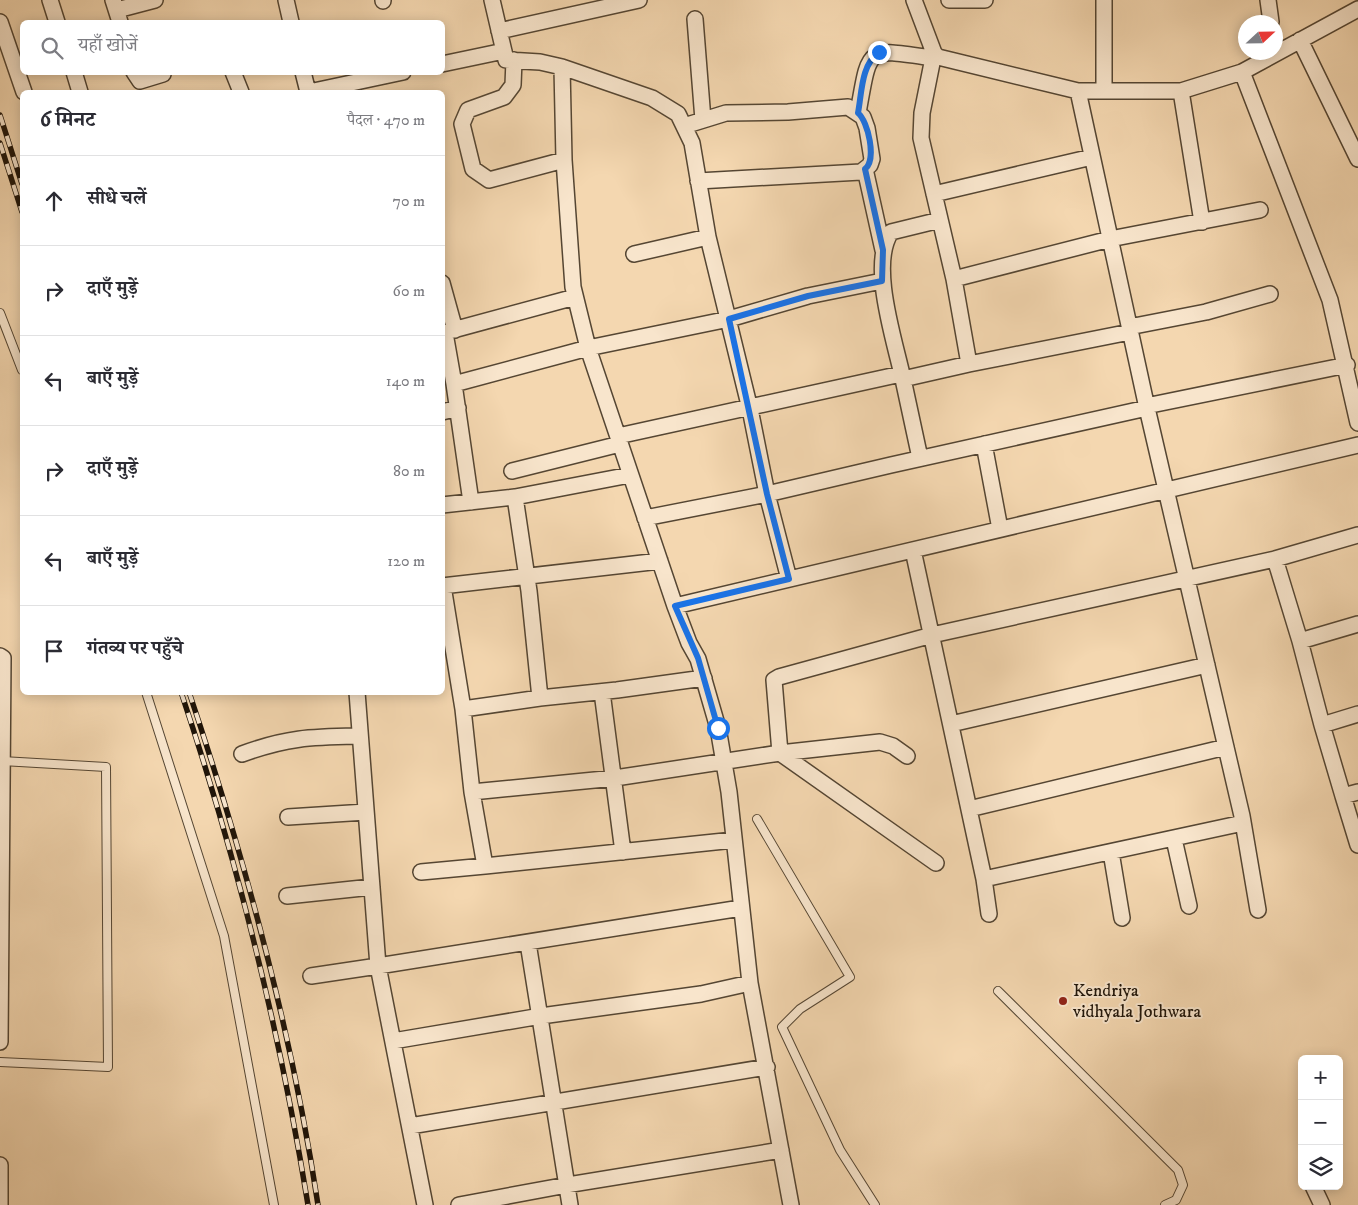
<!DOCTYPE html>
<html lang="hi">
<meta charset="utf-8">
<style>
:root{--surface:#fff;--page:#f2f2f3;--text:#2b2b33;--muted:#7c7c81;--line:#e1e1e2}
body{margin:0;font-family:"IM FELL DW Pica","Noto Serif Devanagari",serif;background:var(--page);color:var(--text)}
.controls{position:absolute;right:15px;bottom:15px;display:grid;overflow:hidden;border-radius:8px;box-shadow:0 2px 12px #0003}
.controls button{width:45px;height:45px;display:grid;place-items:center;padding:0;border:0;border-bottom:1px solid var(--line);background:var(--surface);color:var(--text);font:25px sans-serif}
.compass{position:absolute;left:1238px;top:15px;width:45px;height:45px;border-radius:50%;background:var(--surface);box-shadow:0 2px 12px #0003;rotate:68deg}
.stop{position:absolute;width:15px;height:15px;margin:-11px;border:4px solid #1a73e8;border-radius:50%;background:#fff}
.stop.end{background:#1a73e8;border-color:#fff;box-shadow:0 1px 5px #0008}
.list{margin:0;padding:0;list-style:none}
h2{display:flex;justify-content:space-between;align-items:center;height:65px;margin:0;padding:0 20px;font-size:21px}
h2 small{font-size:16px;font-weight:400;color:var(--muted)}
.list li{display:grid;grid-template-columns:32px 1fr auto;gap:15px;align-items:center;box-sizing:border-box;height:90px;padding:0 20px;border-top:1px solid var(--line)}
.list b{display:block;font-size:19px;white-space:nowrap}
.list em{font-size:16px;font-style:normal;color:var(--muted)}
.icon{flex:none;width:28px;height:28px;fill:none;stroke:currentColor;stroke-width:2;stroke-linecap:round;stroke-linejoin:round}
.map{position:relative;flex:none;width:1358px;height:1205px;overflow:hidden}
.search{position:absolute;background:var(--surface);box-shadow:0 2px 12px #0003;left:20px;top:20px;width:425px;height:55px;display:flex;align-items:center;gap:12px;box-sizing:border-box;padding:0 18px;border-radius:8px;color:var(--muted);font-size:19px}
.panel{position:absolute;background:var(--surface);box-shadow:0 2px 12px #0003;left:20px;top:90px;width:425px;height:605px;border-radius:8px}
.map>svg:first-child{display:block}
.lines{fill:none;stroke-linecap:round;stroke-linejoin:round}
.service-casing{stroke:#554633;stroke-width:10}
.minor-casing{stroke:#554633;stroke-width:18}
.service{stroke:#f8e5cc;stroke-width:8}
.minor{stroke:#f8e5cc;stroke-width:15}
.rail-casing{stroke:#201509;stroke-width:5.5}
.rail{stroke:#f8e5cc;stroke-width:4;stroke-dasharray:11;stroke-linecap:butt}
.route{stroke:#1a73e8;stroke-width:6}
.poi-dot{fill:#8f2418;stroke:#f8e5cc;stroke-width:2}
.labels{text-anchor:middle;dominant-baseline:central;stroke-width:4;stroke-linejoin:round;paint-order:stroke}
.poi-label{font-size:18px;fill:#201509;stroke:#f8e5cc;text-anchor:start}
</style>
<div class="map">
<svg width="1358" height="1205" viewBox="0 0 1358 1205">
<rect width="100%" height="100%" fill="#f4d7b0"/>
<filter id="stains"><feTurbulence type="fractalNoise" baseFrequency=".004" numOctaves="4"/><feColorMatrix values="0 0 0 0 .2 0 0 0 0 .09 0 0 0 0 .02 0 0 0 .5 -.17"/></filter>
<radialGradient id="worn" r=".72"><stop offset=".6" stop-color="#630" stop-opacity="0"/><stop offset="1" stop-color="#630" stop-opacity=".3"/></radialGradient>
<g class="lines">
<g class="service-casing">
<path id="service" d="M0 313 22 370
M146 692 224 936 274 1205
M757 819 850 977 800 1009 782 1027 840 1150 875 1205
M998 991 1178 1170 1183 1185 1176 1200 1165 1205
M0 1062 108 1067 106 767 2 761"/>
</g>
<g class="minor-casing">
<path id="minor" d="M50 0 57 22
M113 0 120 22
M286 0 291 22
M383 0V1
M492 0 506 60 540 62 562 67 652 98 678 114 692 143 708 237 750 409 767 494 645 518
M914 0 934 53 938 57 1078 91
M949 0H985
M1104 0V91
M1268 0 1271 22
M1358 9 1242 72 1330 300 1358 423
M117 10 155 0
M695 19 703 120
M0 22 24 92
M499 31 639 0
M1300 40 1358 159
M934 53 922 113 921 138 954 279 1110 239 1260 210
M514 60 513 85 504 97 468 110 462 124 473 169 489 180 564 160
M442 64 504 51
M562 67 564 160 573 287 588 348 675 606 689 643 698 659 718 728 729 792 750 983 791 1205
M74 72 80 92
M134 72 140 81 163 74
M233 72 241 92
M303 72 308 92
M1181 91H1078L1147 408 1242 816 1258 910
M309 92 403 72
M858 113C870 46 865 48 932 58
M684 126 726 113 788 112 848 107 863 117 867 128 872 159 870 165 861 172 698 181
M865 169 883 250
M934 194 1092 157
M1202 222 1181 91 1242 72
M634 254 708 237
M954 279 969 364 1130 332
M442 283 455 330
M1129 327 1206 312 1270 294
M442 333 575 297
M445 333 454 384
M903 379C895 341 869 265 891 232L940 220
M1146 406 1347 365
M442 412 458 408
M618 436 901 374
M984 444 1000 529
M920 458 903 379 969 364
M512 471 620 444
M630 475 515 497 529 591 540 698 617 690 704 678
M471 502 454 384 588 348 729 319 808 296 882 281
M442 505 515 497
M913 550 984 879 989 914
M1275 559 1300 641
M789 579 767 494 891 465 1147 408
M442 586 660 561
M443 586 463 709 540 698
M675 606 1358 445
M0 656 3 658 0 1042
M357 692 378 966 741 908
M602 692 623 852
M463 709 472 792 485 866 734 840
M951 724 1207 665
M1322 725 1300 641 1358 624
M242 754C288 737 312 737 360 736
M472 792 615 778 780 753 880 742 893 746 907 756
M1358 792 1343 796 1358 845
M1343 796 1322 725 1358 714
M969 809 1226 747
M288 817 366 812
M1174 839 1189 906
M1111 852 1122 918
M936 863 780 753 774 680 779 677 932 635 1275 559 1358 535
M421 872 485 866
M984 879 1243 823
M287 896 372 887
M528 943 570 1205
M311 976 378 966 425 1205
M393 1041 541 1016 701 994 750 983
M410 1126 767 1067
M0 1165V1205
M1313 1186 1322 1205
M459 1205 567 1185 781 1150"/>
</g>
<use href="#service" class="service"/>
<use href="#minor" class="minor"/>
<g class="rail-casing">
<path id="rail" d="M0 115 22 184
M0 143 22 212
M181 692C237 859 280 1032 308 1205
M189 692C245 859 292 1032 318 1205"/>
</g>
<use href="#rail" class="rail"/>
</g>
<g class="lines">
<path class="route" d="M718 728 698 658 675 606 789 579 767 494 729 319 808 296 882 281 883 250 865 169C877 160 868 121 858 113 862 92 861 65 879 52"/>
</g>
<circle class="poi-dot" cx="1063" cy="1001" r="5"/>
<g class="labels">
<g class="poi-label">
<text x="1073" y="991">Kendriya<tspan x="1073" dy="21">vidhyala Jothwara</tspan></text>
</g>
</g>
<rect width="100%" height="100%" filter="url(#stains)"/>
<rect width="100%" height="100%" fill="url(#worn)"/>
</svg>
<div class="controls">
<button>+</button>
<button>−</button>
<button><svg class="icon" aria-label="layers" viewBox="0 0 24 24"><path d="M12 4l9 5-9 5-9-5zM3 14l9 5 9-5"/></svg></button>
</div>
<svg class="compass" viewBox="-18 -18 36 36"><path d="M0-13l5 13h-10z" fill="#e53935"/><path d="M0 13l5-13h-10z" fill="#7c7c81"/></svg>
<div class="stop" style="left:718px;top:728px"></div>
<div class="stop end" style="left:879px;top:52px"></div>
<div class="search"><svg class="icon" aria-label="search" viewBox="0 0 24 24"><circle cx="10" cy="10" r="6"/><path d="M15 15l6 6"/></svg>यहाँ खोजें</div>
<section class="panel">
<h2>6 मिनट<small>पैदल · 470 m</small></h2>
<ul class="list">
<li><svg class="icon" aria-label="ahead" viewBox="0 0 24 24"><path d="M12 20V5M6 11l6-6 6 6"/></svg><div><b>सीधे चलें</b></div><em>70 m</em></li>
<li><svg class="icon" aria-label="right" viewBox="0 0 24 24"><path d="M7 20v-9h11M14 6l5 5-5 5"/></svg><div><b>दाएँ मुड़ें</b></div><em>60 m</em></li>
<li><svg class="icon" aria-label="left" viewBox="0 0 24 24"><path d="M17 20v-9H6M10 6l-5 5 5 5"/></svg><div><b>बाएँ मुड़ें</b></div><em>140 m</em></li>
<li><svg class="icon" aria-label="right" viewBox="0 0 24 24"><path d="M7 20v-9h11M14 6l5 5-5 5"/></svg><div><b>दाएँ मुड़ें</b></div><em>80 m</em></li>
<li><svg class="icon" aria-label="left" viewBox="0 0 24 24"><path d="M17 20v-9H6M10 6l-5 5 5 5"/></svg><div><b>बाएँ मुड़ें</b></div><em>120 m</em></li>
<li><svg class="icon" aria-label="arrive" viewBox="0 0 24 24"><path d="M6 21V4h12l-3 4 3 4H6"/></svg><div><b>गंतव्य पर पहुँचे</b></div></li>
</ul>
</section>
</div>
